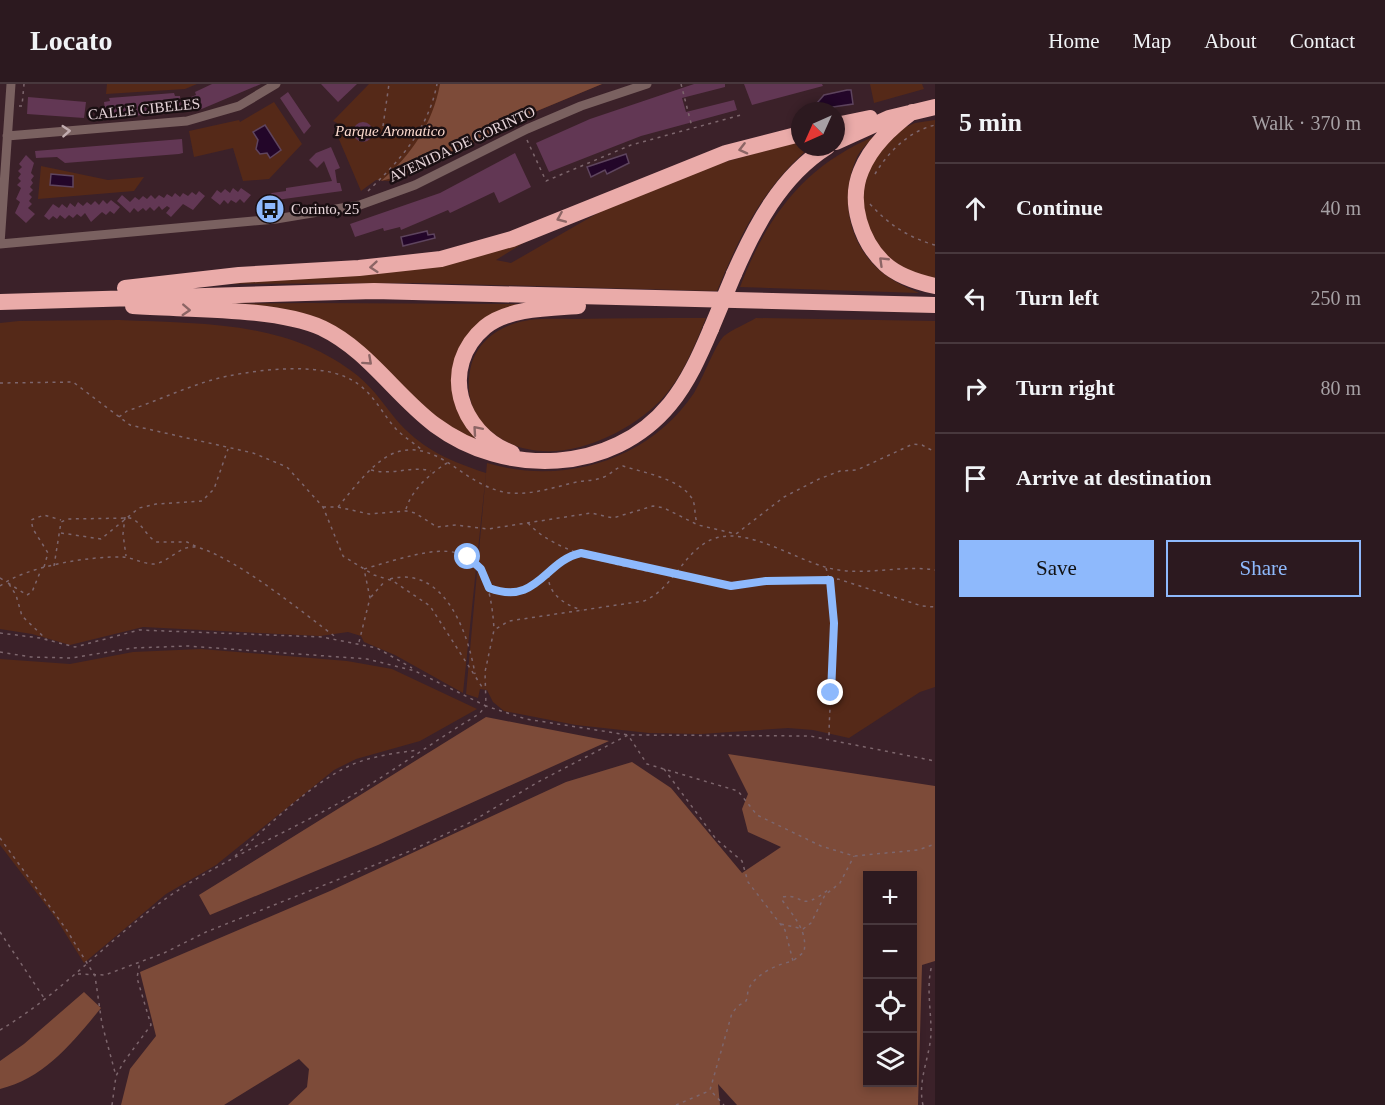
<!DOCTYPE html>
<meta charset="utf-8">
<style>
:root{--surface:#2c191f;--page:#342228;--text:#f1f3f6;--muted:#a6a0a4;--line:#48383d;--accent:#8eb9fc}
body{margin:0;font-family:Georgia,serif;background:var(--page);color:var(--text)}
.controls{position:absolute;right:18px;bottom:18px;display:grid;overflow:hidden;border-radius:0px;box-shadow:0 3px 9px #0003}
.controls button{width:54px;height:54px;display:grid;place-items:center;padding:0;border:0;border-bottom:2px solid var(--line);background:var(--surface);color:var(--text);font:30px sans-serif}
.compass{position:absolute;left:791px;top:18px;width:54px;height:54px;border-radius:50%;background:var(--surface);box-shadow:0 3px 9px #0003;rotate:225deg}
.stop{position:absolute;width:18px;height:18px;margin:-14px;border:4px solid #8eb9fc;border-radius:50%;background:#fff}
.stop.end{background:#8eb9fc;border-color:#fff;box-shadow:0 2px 6px #0008}
.list{margin:0;padding:0;list-style:none}
h2{display:flex;justify-content:space-between;align-items:center;height:78px;margin:0;padding:0 24px;font-size:26px}
h2 small{font-size:20px;font-weight:400;color:var(--muted)}
.list li{display:grid;grid-template-columns:39px 1fr auto;gap:18px;align-items:center;box-sizing:border-box;height:90px;padding:0 24px;border-top:2px solid var(--line)}
.list b{display:block;font-size:22px;white-space:nowrap}
.list em{font-size:20px;font-style:normal;color:var(--muted)}
.actions{display:flex;gap:12px;padding:18px 24px}
.actions a{flex:1;padding:14px 0;border:2px solid var(--accent);border-radius:0px;text-align:center;font-size:21px;color:var(--accent)}
.actions .main{background:var(--accent);color:#111}
.icon{flex:none;width:33px;height:33px;fill:none;stroke:currentColor;stroke-width:2;stroke-linecap:round;stroke-linejoin:round}
.map{position:relative;flex:none;width:935px;height:1021px;overflow:hidden}
header{display:flex;align-items:center;gap:36px;box-sizing:border-box;height:84px;padding:0 30px;background:var(--surface);border-bottom:2px solid var(--line)}
header strong{font-size:28px}
nav{display:flex;gap:33px;margin-inline-start:auto;font-size:21px}
main{display:flex}
aside{flex:1;background:var(--surface)}
.map>svg:first-child{display:block}
.green{fill:#552918}
.forest{fill:#7d4b39;fill-rule:evenodd}
.water{fill:#230629;stroke:#5e445e;stroke-width:1.5}
.building{fill:#623754}
.lines{fill:none;stroke-linecap:round;stroke-linejoin:round}
.path{stroke:#7d666d;stroke-width:1.5;stroke-dasharray:3 4.5;stroke-linecap:butt}
.street{stroke:#7a6160;stroke-width:9}
.highway{stroke:#eaaba9;stroke-width:16}
.highway-bridge{stroke:#eaaba9;stroke-width:16}
.oneway{stroke:#c1acaf}
.oneway2{stroke:#8c6565}
.route{stroke:#8eb9fc;stroke-width:8}
.labels{text-anchor:middle;dominant-baseline:central;stroke-width:5;stroke-linejoin:round;paint-order:stroke}
.street-label{font-size:15px;fill:#e7d5da;stroke:#1a0f12}
.park-label{font-size:15px;font-style:italic;fill:#fcdace;stroke:#1a0f12}
.poi-label{font-size:15px;fill:#e7d5da;stroke:#1a0f12;text-anchor:start}
</style>
<header>
<strong>Locato</strong>
<nav><a>Home</a><a>Map</a><a>About</a><a>Contact</a></nav>
</header>
<main>
<div class="map">
<svg width="935" height="1021" viewBox="0 0 935 1021">
<rect width="100%" height="100%" fill="#3b2129"/>
<path class="green" d="M107 0H197L185 5 106 10Z
M369 0H602L537 27 414 88 389 97 376 96 361 107 335 46 337 39 333 37Z
M870 0H922L924 5 874 19Z
M274 18 302 60 269 95 243 97 233 64 194 73 189 47 239 36 240 38Z
M935 36V197L918 193 884 171 867 146 861 101 872 75 901 45 915 39Z
M875 52C869 58 861 65 857 73 841 109 846 151 873 180 886 194 903 202 919 209L740 203C767 132 804 82 875 52Z
M800 57V63H810C762 105 741 149 717 207L420 199 201 200 410 185 533 153 496 176 511 179 617 118 692 87Z
M41 82 108 96 144 93 134 107 38 115Z
M308 219 534 220 477 243 458 327 476 356 460 351 296 228 266 222 181 220Z
M706 234C694 263 682 294 660 317 617 360 533 392 484 341 469 325 466 303 471 282 476 262 492 248 510 241 530 233 553 235 574 235 618 234 662 234 706 234Z
M756 234 935 237V603L920 608 849 654 813 646 788 644 701 650 649 649 576 641 504 627 493 618 487 606 480 605 478 614 466 610 487 379C564 402 649 376 694 309 702 296 716 259 724 252 733 245 746 240 756 234Z
M119 236C203 240 288 236 358 292 375 306 386 324 400 340 424 366 452 378 486 389L463 609 395 571 364 558 361 552 348 548 320 552 143 543 70 561 32 550 0 545V239L19 237Z
M201 565 347 577 392 585 477 625 420 657 356 675 334 686 216 781 166 810 84 879 55 833 0 761V575L70 580 133 568Z"/>
<path class="forest" d="M440 0H602L537 27 414 88 381 97C411 72 433 39 440 0Z
M486 633 609 657 378 761 210 831 199 811Z
M728 670 935 702V877L922 881 918 1021H737L718 1000 720 1021H288L307 1003 309 985 299 975 224 1021H121L130 985 156 952 140 888 330 807 566 698 632 678 671 704 742 789 781 763 748 748 742 725 748 710ZM868 792H912V998H868Z
M84 908 101 924C73 958 45 994 0 1005V977L24 960Z"/>
<path class="water" d="M847 6H851L853 20 826 24 817 19 824 11Z
M265 41 281 66 270 74 267 69 260 70 256 65 258 56 253 48Z
M626 70 629 79 607 90 605 86 591 93 587 83Z
M51 90 73 92V103L50 101Z
M427 147 428 151 434 150 435 154 403 162 401 153Z"/>
<path class="building" d="M212 0H261L197 27 191 13 196 11 195 8Z
M321 0H357L338 18Z
M694 0H725V3L682 14 686 28 734 16 737 26 641 52 549 88 536 59 590 35Z
M744 0H822L823 2 752 21Z
M288 8 311 42 304 50 280 14Z
M174 9 175 12H180L181 28 106 34 104 18 110 17 109 14Z
M28 13 86 18 84 34 27 30Z
M353 48a10 10 0 1 1 20 0a10 10 0 1 1-20 0Z
M182 55 183 69 179 70 65 79 57 73 36 74 35 67Z
M331 63 340 84 335 86 337 99H340L342 107 262 118 272 109 286 107V104L332 97 324 77 317 84 309 76 316 69Z
M515 69 531 103 499 119 494 108 450 129 448 126 401 146 400 143 384 147 383 144 355 153 350 140 440 109Z
M26 71 34 79 31 89 34 92 31 96 33 99 30 103 33 106 29 110 32 113 29 117 32 120 28 124 35 130 26 139 15 129 20 118 16 115 21 104 17 101 21 97 18 94 21 90 18 87 22 83 19 80Z
M233 104 238 108 241 104 251 111 244 119 240 115 236 119 231 116 228 120 224 116 220 121 211 114 217 106 221 109 225 105 230 109Z
M199 107 205 112 193 126 183 120 171 133 166 129 170 124 167 122 162 126 159 122 154 127 150 123 146 127 143 124 138 128 134 124 130 129 117 117 122 111 130 118 135 113 139 116 143 112 147 115 151 111 155 115 159 111 164 114 167 110 172 113 175 109 180 113 183 109 188 112 192 108 196 111Z
M103 116 107 120 111 116 120 123 114 130 110 127 106 131 102 128 91 138 85 129 81 133 77 130 73 134 69 131 65 135 60 131 57 135 53 132 49 136 44 132 53 120 59 124 62 120 67 124 70 119 75 123 78 118 83 122 87 118 91 121 95 117 99 121Z"/>
<g class="lines">
<path class="path" d="M681 0 692 43
M19 22H22L24 0
M383 42 389 0
M527 56 546 97 631 61 741 31
M875 90C888 68 909 47 935 41
M368 107C400 76 428 46 437 0
M870 120C888 140 909 154 935 161
M0 299 73 298 130 341 253 369 287 383 323 423 343 472 374 491 393 497 430 522 484 606
M119 333 127 327C160 316 194 299 228 292 263 285 328 277 358 300 375 312 383 331 397 346 404 353 414 359 422 366
M371 386C395 392 411 381 431 387
M323 423H338L369 430 406 427 415 429 437 443 456 441 488 445 591 429 613 434 653 422 664 424 698 441 736 450 784 413 819 395 840 387 857 386 913 360 922 361 935 368
M338 423C375 378 399 343 456 384 472 395 490 407 510 409 533 411 554 403 577 398 586 396 595 397 604 393 611 390 615 384 623 382 644 389 678 394 691 413 697 421 693 432 698 440
M406 425C412 405 431 389 447 379
M125 433 123 450 126 472
M528 439C565 480 665 488 719 501L740 503 766 497 816 498 838 495 922 522 935 523
M61 449 101 455 139 424 156 420 202 417 214 405 228 365
M578 470C534 479 543 515 582 526
M54 482 61 438 68 435 130 434C142 438 145 451 156 458H187L197 463
M44 483 48 469 33 445 31 436 44 431 61 436
M826 484C842 535 829 600 829 655
M0 494 5 497
M390 495C444 481 468 548 475 590
M8 499 27 511 32 508 41 486
M9 500 16 511 22 532 47 556
M0 502C27 482 90 472 123 473 134 474 143 480 154 480 171 478 181 458 200 464 240 477 302 528 337 554
M491 504C513 512 536 504 551 487
M371 513 385 497
M0 549 40 554 75 563 139 546 322 553 377 564 412 584
M359 558 370 514 364 485C440 463 488 443 494 545
M0 568 31 573 71 574 133 564 188 562 367 575 415 587 486 622 485 588 494 546 509 537 644 517C675 504 684 464 716 454 748 444 793 474 825 483 861 494 899 480 935 486
M664 685 716 755 742 777 748 798 785 846 793 877C778 880 757 889 749 904 747 908 748 913 746 917L738 922 732 929 710 1006 724 1021
M0 754 66 845 95 892 102 940 116 992
M235 772C268 742 310 700 351 681 372 672 396 669 418 666
M781 840 803 845 811 839 825 811 840 799 854 772
M0 848 44 914
M794 876 804 868C808 847 794 833 782 816V813C805 809 798 829 828 806
M78 890 105 891 164 869 206 848 410 767 471 738 538 698 628 651 647 680 738 707 757 731 821 762 854 772 918 766 935 760
M0 946C63 909 111 852 171 811 226 774 288 748 346 715 391 689 434 657 479 630L486 622 526 635 628 651 810 652 935 677
M112 1021 116 992 123 979 151 941 137 894 140 877
M676 1021 709 1007
M923 1021C917 996 931 971 931 947 931 925 926 901 932 881"/>
<path class="street" d="M7 52 187 37 239 22 276 0
M0 160 276 135 360 121 415 101 527 45 581 22 647 0
M0 160 11 0"/>
<path class="highway" d="M912 28C891 44 871 62 861 87 848 118 861 158 885 180 898 192 917 198 935 202
M836 41 870 34
M836 58 889 34 935 23
M734 190C755 142 781 92 827 63
M125 204 239 191 359 184 441 175 512 155 726 69 800 50
M0 218 374 207 935 221
M133 222C186 226 275 223 322 244 368 266 395 311 435 341 505 393 612 391 670 320 688 298 700 271 711 245
M512 369C459 349 438 283 485 243 508 224 550 224 578 222"/>
<path class="highway-bridge" d="M711 245 734 190"/>
</g>
<defs><path id="oneway-chevron" d="M-2-3.5L2.5 0L-2 3.5" fill="none" stroke-width="1.6" stroke-linecap="round" stroke-linejoin="round" transform="scale(1.5)"/></defs>
<use class="oneway" href="#oneway-chevron" transform="translate(66 47) rotate(-4)"/>
<g class="oneway2">
<use href="#oneway-chevron" transform="translate(743 65) rotate(166)"/>
<use href="#oneway-chevron" transform="translate(561 134) rotate(157)"/>
<use href="#oneway-chevron" transform="translate(883 177) rotate(-136)"/>
<use href="#oneway-chevron" transform="translate(374 183) rotate(175)"/>
<use href="#oneway-chevron" transform="translate(186 226) rotate(3)"/>
<use href="#oneway-chevron" transform="translate(368 277) rotate(42)"/>
<use href="#oneway-chevron" transform="translate(477 346) rotate(-131)"/>
</g>
<g class="lines">
<path class="route" d="M468 473 481 485 489 504C538 522 544 477 581 469L731 502 766 497 830 496 834 539 831 609"/>
</g>
<defs>
<g id="bus-disc" transform="scale(1.5)"><circle r="9.5" fill="#8eb9fc" stroke="#1a0f12"/><path d="M-5-6H5V4H4V6H2V4H-2V6H-4V4H-5ZM-3.5-4V0h7V-4ZM-3.5 1.2v1.5H-2V1.2ZM2 1.2v1.5H3.5V1.2Z" fill="#111"/></g>
</defs>
<g fill-rule="evenodd">
<use href="#bus-disc" x="270" y="125"/>
</g>
<g class="labels">
<g class="street-label">
<text transform="translate(144 25) rotate(-6)">CALLE CIBELES</text>
<text transform="translate(462 60) rotate(-25)">AVENIDA DE CORINTO</text>
</g>
<g class="park-label">
<text x="390" y="47">Parque Aromatico</text>
</g>
<g class="poi-label">
<text x="291" y="125">Corinto, 25</text>
</g>
</g>
</svg>
<div class="controls">
<button>+</button>
<button>−</button>
<button><svg class="icon" aria-label="locate" viewBox="0 0 24 24"><circle cx="12" cy="12" r="6"/><path d="M12 2v4M12 18v4M2 12h4M18 12h4"/></svg></button>
<button><svg class="icon" aria-label="layers" viewBox="0 0 24 24"><path d="M12 4l9 5-9 5-9-5zM3 14l9 5 9-5"/></svg></button>
</div>
<svg class="compass" viewBox="-18 -18 36 36"><path d="M0-13l5 13h-10z" fill="#e53935"/><path d="M0 13l5-13h-10z" fill="#a6a0a4"/></svg>
<div class="stop" style="left:468px;top:473px"></div>
<div class="stop end" style="left:831px;top:609px"></div>
</div>
<aside>
<h2>5 min<small>Walk · 370 m</small></h2>
<ul class="list">
<li><svg class="icon" aria-label="ahead" viewBox="0 0 24 24"><path d="M12 20V5M6 11l6-6 6 6"/></svg><div><b>Continue</b></div><em>40 m</em></li>
<li><svg class="icon" aria-label="left" viewBox="0 0 24 24"><path d="M17 20v-9H6M10 6l-5 5 5 5"/></svg><div><b>Turn left</b></div><em>250 m</em></li>
<li><svg class="icon" aria-label="right" viewBox="0 0 24 24"><path d="M7 20v-9h11M14 6l5 5-5 5"/></svg><div><b>Turn right</b></div><em>80 m</em></li>
<li><svg class="icon" aria-label="arrive" viewBox="0 0 24 24"><path d="M6 21V4h12l-3 4 3 4H6"/></svg><div><b>Arrive at destination</b></div></li>
</ul>
<div class="actions"><a class="main">Save</a><a>Share</a></div>
</aside>
</main>
